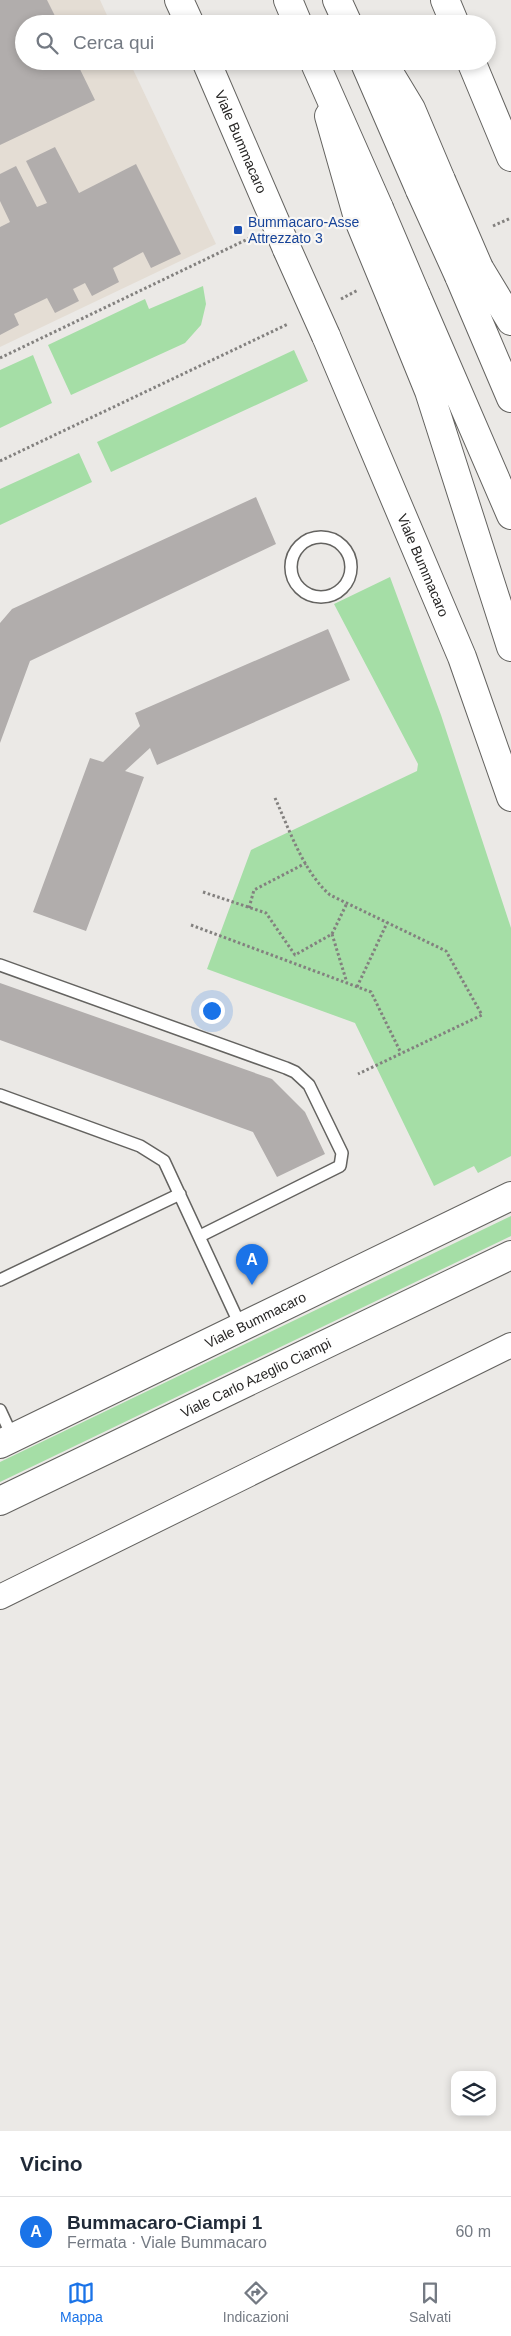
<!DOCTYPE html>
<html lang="it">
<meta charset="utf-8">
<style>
:root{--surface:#fff;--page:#f2f2f3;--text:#1f2937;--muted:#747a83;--line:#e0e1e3;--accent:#1a73e8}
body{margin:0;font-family:Helvetica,sans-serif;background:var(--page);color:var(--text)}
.controls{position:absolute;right:15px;bottom:15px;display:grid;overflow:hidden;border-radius:10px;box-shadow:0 2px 8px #0003}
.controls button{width:45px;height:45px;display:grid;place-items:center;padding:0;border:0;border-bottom:1px solid var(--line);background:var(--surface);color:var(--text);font:25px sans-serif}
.you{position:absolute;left:211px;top:1010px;width:18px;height:18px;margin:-12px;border:4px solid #fff;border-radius:50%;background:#1a73e8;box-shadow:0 0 0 8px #1a73e833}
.badge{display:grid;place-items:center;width:32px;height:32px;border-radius:50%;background:var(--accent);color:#fff;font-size:16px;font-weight:700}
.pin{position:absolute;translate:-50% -41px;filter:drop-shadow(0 1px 2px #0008)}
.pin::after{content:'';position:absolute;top:26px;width:18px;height:15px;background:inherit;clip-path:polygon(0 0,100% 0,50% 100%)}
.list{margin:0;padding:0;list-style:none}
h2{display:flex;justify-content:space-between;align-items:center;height:65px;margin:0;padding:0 20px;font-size:21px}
h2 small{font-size:16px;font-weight:400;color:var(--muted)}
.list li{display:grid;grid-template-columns:32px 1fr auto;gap:15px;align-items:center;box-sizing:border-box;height:70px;padding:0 20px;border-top:1px solid var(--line)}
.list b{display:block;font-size:19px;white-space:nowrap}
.list p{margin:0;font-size:16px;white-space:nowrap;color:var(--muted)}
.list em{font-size:16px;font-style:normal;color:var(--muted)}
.icon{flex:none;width:28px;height:28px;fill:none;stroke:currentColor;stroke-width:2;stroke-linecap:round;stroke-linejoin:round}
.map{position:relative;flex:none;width:511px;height:2131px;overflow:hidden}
.search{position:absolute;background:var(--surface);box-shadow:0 2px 8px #0003;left:15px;right:15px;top:15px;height:55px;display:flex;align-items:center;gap:12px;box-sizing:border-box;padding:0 18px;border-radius:28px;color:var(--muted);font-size:19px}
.sheet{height:135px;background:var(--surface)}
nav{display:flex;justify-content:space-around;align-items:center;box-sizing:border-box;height:70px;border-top:1px solid var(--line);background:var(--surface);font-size:14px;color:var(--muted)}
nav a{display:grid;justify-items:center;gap:2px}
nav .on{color:var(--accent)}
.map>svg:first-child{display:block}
.built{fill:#e4ddd4}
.green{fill:#a5dea6}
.building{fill:#b1adac}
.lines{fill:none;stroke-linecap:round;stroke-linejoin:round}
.lane-casing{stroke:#646360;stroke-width:14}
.street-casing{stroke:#646360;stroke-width:26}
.secondary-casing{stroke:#646360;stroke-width:30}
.primary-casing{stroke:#646360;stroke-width:30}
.path{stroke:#83817f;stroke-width:3;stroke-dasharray:2.5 2.5;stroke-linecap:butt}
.lane{stroke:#fff;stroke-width:11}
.street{stroke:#fff;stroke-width:24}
.secondary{stroke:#fff;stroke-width:28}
.primary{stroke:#fff;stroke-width:28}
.secondary-bridge-casing{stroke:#646360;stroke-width:30;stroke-linecap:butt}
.primary-bridge-casing{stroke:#646360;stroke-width:30;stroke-linecap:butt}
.secondary-bridge{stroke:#fff;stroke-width:28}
.primary-bridge{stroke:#fff;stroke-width:28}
.transit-dot{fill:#1a4fb4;stroke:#f9f7f4;stroke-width:2}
.labels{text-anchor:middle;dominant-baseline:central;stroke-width:4.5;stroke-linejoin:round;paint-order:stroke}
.street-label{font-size:14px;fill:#272625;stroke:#f9f7f4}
.transit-label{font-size:14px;fill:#164399;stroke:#f9f7f4;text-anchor:start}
</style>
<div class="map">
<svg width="511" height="2131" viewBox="0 0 511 2131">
<rect width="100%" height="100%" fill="#ebe9e6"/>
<path class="built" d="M0 0H100L111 24H24V61H129L216 244 0 347Z"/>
<path class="green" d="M203 286 206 304 201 325 185 343 71 395 48 345 145 299 149 309Z
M294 350 308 381 111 472 97 442Z
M33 355 52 403 0 428V370Z
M79 453 92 482 0 525V489Z
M390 577 441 715 511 928V1156L478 1173 474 1166 434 1186 355 1023 207 969 251 850 417 771 418 764 334 604Z
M511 1216V1236L0 1482V1462Z"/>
<path class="building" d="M0 0H47L59 24H24V61H76L95 100 0 145Z
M55 147 79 193 136 164 181 254 151 268 143 252 113 268 119 282 92 296 85 283 73 289 79 301 55 313 47 298 14 314 19 325 0 335V227L10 222 0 201V174L16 166 37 207 47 203 26 161Z
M256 497 276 544 30 661 0 743V623L12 609Z
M328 629 350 680 157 765 150 748 125 771 144 777 86 931 33 912 90 758 103 762 140 726 135 713Z
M0 983 272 1079 305 1112 325 1154 277 1177 253 1132 0 1040Z"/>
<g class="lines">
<g class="lane-casing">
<path id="lane" d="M291 567a30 30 0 1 1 60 0a30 30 0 1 1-60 0Z
M0 965 286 1068 295 1072 309 1085 342 1153 340 1166 200 1236
M0 1095 140 1146 164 1161 241 1327
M0 1280 180 1194
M0 1410 13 1438"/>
</g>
<g class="street-casing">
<path id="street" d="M0 1597 511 1345"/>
</g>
<g class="secondary-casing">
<g id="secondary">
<path d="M179 0 190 24"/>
<path d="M445 0 455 24"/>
<path id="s1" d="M206 61 287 249"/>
<path d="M382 61 411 109 441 180"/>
<path d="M471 61 511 157"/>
<path d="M329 116 358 218"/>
<path id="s2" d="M326 336 462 657 511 797"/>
<path id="s3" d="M0 1444 511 1196"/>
<path id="s4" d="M0 1501 511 1255"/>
</g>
</g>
<g class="primary-casing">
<path id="primary" d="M288 0 298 24
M337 0 348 24
M314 61 379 208
M364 61 420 190
M479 268 511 321
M459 276 511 398
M416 295 511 515
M394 305 429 391 511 647"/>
</g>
<path class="path" d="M493 226 511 218
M341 299 358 290
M0 358 252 237
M0 461 288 324
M275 798C290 831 303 871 330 895L446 951 482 1015 358 1074
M203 892 266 913 295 955 332 934 347 903
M249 908 254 890 306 863
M191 925 371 992 401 1053
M332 934 347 983
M357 987 387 923"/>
<use href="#lane" class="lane"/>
<use href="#street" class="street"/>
<use href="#secondary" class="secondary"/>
<use href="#primary" class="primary"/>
<g class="secondary-bridge-casing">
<path id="secondary-bridge" d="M441 180 479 268
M358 218 394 305
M287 249 326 336"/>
</g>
<g class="primary-bridge-casing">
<path id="primary-bridge" d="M420 190 459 276
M379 208 416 295"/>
</g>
<use href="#secondary-bridge" class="secondary-bridge"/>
<use href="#primary-bridge" class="primary-bridge"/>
</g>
<rect class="transit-dot" x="233" y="225" width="10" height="10" rx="2.5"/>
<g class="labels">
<g class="street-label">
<text stroke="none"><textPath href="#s1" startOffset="88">Viale Bummacaro</textPath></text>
<text stroke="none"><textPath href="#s2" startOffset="249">Viale Bummacaro</textPath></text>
<text stroke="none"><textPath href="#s3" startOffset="284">Viale Bummacaro</textPath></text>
<text stroke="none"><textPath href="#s4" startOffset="284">Viale Carlo Azeglio Ciampi</textPath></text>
</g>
<g class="transit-label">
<text x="248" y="222">Bummacaro-Asse<tspan x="248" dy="16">Attrezzato 3</tspan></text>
</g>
</g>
</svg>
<div class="controls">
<button><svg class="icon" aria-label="layers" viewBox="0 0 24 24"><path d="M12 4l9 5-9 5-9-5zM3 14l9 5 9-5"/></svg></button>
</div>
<div class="you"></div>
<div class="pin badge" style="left:252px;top:1285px">A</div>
<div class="search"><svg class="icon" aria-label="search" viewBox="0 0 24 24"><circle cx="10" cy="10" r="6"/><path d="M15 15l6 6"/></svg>Cerca qui</div>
</div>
<section class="sheet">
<h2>Vicino<small></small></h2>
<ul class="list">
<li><span class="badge">A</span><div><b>Bummacaro-Ciampi 1</b><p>Fermata · Viale Bummacaro</p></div><em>60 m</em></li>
</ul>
</section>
<nav>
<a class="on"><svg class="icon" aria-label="map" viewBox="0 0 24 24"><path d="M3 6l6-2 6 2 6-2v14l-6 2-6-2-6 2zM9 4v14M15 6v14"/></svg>Mappa</a>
<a><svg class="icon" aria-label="directions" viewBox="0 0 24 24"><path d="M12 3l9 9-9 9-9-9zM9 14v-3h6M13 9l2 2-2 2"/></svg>Indicazioni</a>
<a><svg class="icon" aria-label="saved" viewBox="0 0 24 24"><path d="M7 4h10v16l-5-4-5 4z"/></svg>Salvati</a>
</nav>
